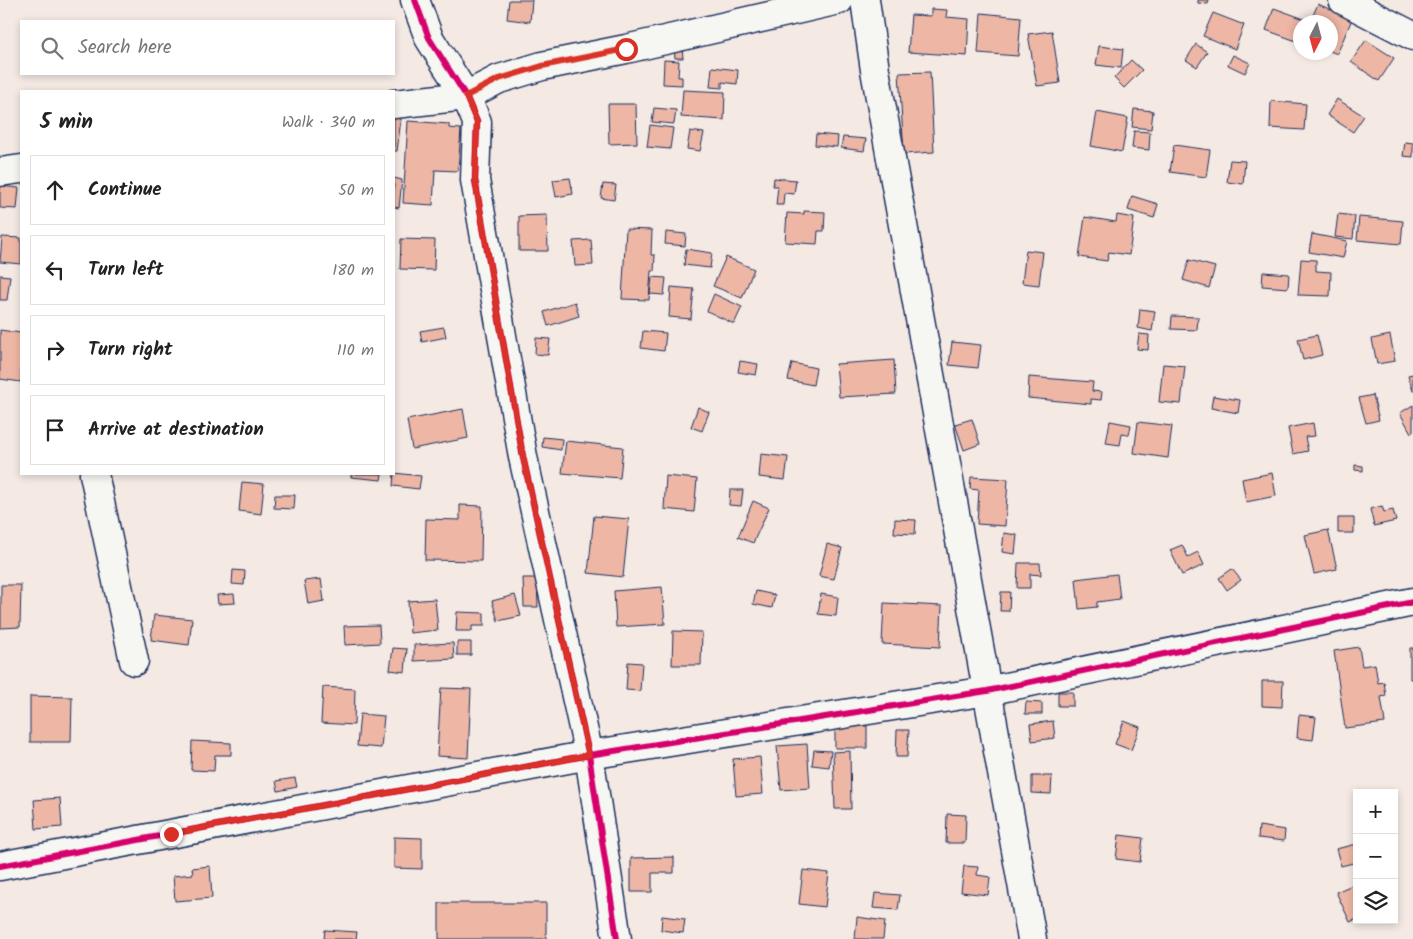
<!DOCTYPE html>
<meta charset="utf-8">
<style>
:root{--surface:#fff;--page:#f6f6f6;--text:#222;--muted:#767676;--line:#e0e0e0}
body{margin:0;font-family:Kalam,sans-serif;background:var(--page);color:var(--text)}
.controls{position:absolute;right:15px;bottom:15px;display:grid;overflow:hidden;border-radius:0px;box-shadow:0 2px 8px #0003}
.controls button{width:45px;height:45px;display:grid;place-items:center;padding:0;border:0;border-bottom:1px solid var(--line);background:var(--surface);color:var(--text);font:25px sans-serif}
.compass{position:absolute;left:1293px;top:15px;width:45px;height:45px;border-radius:50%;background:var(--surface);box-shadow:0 2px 8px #0003;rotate:186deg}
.stop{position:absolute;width:15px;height:15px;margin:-11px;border:4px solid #d93025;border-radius:50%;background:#fff}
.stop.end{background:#d93025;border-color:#fff;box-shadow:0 1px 5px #0008}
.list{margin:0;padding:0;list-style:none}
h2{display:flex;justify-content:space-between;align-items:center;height:65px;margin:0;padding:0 20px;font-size:21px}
h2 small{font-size:16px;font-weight:400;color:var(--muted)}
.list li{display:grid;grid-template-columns:32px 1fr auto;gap:15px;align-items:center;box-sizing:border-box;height:70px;margin:0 10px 10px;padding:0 10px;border:1px solid var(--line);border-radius:0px}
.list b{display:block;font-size:19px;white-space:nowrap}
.list em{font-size:16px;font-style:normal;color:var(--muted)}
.icon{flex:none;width:28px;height:28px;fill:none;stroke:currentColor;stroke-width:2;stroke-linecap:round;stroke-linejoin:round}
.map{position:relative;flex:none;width:1413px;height:939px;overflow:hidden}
.search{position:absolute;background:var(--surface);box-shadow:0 2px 8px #0003;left:20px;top:20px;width:375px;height:55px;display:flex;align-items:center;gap:12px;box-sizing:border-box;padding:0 18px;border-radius:0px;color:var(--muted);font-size:19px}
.panel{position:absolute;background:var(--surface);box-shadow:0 2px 8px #0003;left:20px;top:90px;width:375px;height:385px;border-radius:0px}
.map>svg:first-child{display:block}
.building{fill:#eeb6a5;stroke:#1b2f5e}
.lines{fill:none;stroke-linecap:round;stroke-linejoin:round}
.street-casing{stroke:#1b2f5e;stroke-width:31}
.street{stroke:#f6f6f2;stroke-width:28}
.cycleway-casing{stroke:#f6f6f2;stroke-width:9}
.cycleway{stroke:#d6006c;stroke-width:6}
.route{stroke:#d93025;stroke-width:6}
</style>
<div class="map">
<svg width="1413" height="939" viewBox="0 0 1413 939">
<rect width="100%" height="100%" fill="#f4e9e3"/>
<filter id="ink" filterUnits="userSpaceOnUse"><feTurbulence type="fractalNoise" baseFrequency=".02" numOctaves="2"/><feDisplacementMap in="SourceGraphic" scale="10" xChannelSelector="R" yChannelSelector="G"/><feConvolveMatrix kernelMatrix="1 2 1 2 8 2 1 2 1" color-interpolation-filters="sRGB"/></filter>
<g filter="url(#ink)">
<path class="building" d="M509 0H532L530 22 507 19Z
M1198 0H1209L1208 4 1198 3Z
M1318 4 1352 19 1337 54 1330 51V22H1310Z
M1274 8 1307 20V22H1300L1299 42 1266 30Z
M931 9 947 10 946 17 969 19 967 56 908 52 911 15 931 16Z
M981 13 1021 17 1018 56 978 53Z
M1213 13 1244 25 1235 49 1203 36Z
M1052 31 1060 83 1037 86 1028 34Z
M1366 40 1394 58 1379 81 1351 62Z
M1196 44 1207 52 1197 67 1186 60Z
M1099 46 1123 49 1121 68 1096 65Z
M674 47H682L683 58H675Z
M1233 55 1250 63 1245 73 1228 65Z
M664 60 679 61 678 77H682V85L663 84Z
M1131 60 1142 70 1124 88 1114 78Z
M712 67 738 70 737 84 722 82V88L710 87Z
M930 72 934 152 904 154 899 73Z
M683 90 725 92 724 120 681 117Z
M1337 99 1364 116 1353 132 1327 115Z
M1271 101 1306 104 1304 130 1270 128Z
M608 104H636L637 143 609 144Z
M654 108 676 110 674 124 652 122Z
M1134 109 1153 111 1151 129 1132 127Z
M1097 112 1128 118 1122 152 1091 146Z
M394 118 401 119 397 151H394Z
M408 121 449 124V128L461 129 458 171 435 170 433 205 403 203Z
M650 125 673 128 670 149 647 147Z
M690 131 704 133 700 151 687 149Z
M1134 131 1150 132 1149 150 1132 148Z
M816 134 838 136 837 147 815 145Z
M843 137 866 139 864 151 841 148Z
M1405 142 1413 143V157L1403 156Z
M1174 145 1210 150 1206 177 1170 172Z
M1230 160 1245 161 1243 184 1227 182Z
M394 178 402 180 399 208 394 207Z
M570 178 573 194 556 197 553 180Z
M774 178 796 180 794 194 784 193 783 205H776L778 186H773Z
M603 184 616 185 614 200 601 198Z
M0 186 19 188 17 209 0 208Z
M1132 196 1158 204 1154 218 1128 210Z
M804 211 825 212 824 231H818L817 244 785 242 787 213 804 214Z
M1338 214 1355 216 1353 239 1335 237Z
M547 215 548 251H519V216Z
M1117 215 1134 218 1129 255 1109 252 1107 261 1079 257 1085 217 1116 222Z
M1359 217 1403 221 1401 244 1357 240Z
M626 229 652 230 651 255H655L654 271H651L649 300 622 299Z
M666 232 686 234 685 246 665 244Z
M1312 234 1347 241 1343 258 1309 252Z
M2 237 21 238V264L0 262Z
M401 239 435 240 434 270 400 269Z
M591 240 593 265 575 266 573 241Z
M686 249 712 253 710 268 684 265Z
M1026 250 1043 252 1039 285 1022 283Z
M726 257 754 269 742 298 713 286Z
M1301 259 1316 260V271L1331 272 1330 296 1298 295Z
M1189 260 1215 267 1209 288 1183 280Z
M1263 272 1289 274 1288 288 1262 286Z
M0 275 10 276 7 300H0Z
M652 277 666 278 664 295 650 294Z
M671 287 694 289 691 319 669 317Z
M714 294 742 307 734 324 707 311Z
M575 302 579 316 548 326 544 312Z
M1140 309 1155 311 1152 331 1138 328Z
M1172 316 1198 317 1197 330 1171 329Z
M444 327 446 337 422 342 420 331Z
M0 330 21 333V382L0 379Z
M643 331 666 333 664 351 641 348Z
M1139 334 1149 335 1148 350 1137 349Z
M1317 335 1322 355 1303 360 1298 339Z
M1390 335 1395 361 1377 364 1372 339Z
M536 338 550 339 548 355 535 354Z
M952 342 981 345 978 368 949 365Z
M894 360 896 394 839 397 836 364Z
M740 361 758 364 756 375 738 372Z
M792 363 816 368 813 385 788 380Z
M1163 364 1185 366 1181 404 1159 402Z
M1413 374V391L1408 375Z
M1029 377 1093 382 1092 391 1102 392 1101 400 1091 399V404L1028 398Z
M1373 395 1379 420 1366 423 1359 398Z
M1213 396 1240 400 1238 413 1211 408Z
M1413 405V432L1411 433 1400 413Z
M698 407 709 412 702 431 691 427Z
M463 409 468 438 412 449 407 420Z
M972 419 980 444 964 450 955 424Z
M1110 421 1131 425 1129 435 1122 434 1120 445 1106 443Z
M1138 422 1172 426 1168 458 1134 453Z
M1313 423 1315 436 1305 437 1308 451 1293 454 1288 428Z
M543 437 562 439 561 450 542 447Z
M566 441 623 447 620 478 562 473Z
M761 454 788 457 785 480 759 477Z
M1355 465 1363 466V471L1355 470Z
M394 473 421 476 419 489 393 486Z
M1272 473 1276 496 1246 502 1242 479Z
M351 474H382L381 480 351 477Z
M666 476 697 479 694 512 664 509Z
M971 477 1008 479 1005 526 977 524 979 490 970 489Z
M242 482 264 484 261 514 239 511Z
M730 490H743L741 506 729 505Z
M275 495H295L294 509 274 508Z
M753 501 769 508 753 543 738 537Z
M460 505 482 506 481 561 425 560 426 519 460 520Z
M1382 506 1384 512 1393 510 1396 521 1374 526 1370 509Z
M594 516 629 519 623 577 588 573Z
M1338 518H1354V533H1338Z
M895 519 916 520 915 534 894 533Z
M1328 530 1337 569 1314 574 1305 535Z
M1004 533 1017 535 1015 554 1002 552Z
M827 544 842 548 834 579 819 576Z
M1182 545 1188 557 1198 552 1204 565 1182 575 1170 550Z
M1018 563H1040L1041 575 1030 574V588H1017Z
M1232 569 1241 580 1227 590 1219 578Z
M233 570 245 571 244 585 232 584Z
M1117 574 1120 599 1097 602V607L1079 609 1076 579Z
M523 578H537L538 607H524Z
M321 579 324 601 308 604 304 581Z
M1 585H21L20 627 1 628Z
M662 587 665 624 616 627 614 591Z
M756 591 775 595 772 608 753 604Z
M1001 592H1010L1009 611H1000Z
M234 594 235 603 218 604 217 595Z
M821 594 838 597 836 616 818 614Z
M515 595 521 616 498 621 492 601Z
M435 599 438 630 410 633 408 601Z
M884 603 942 606 940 647 882 644Z
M457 612 484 613V626H472V631H456Z
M154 615 192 619 189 645 151 640Z
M379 625 380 643 345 645 344 626Z
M673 631 702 632 701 665H672Z
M457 642H471V655H457Z
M453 643 454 659 414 661V645Z
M1359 647 1362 666 1375 664 1378 683 1384 682 1386 696 1381 697 1385 723 1345 728 1334 651Z
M393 648 407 649 405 672 390 670Z
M1410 648H1413V679H1410Z
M628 662 642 663 640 691 626 690Z
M1262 681H1283L1282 707 1262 706Z
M323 687 355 689 354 725 321 723Z
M441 688 471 689 468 758 437 756Z
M1058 692H1073V706H1058Z
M30 696 72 697 71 742H30Z
M1026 702 1042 703V714H1025Z
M360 714 384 716 381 748 357 746Z
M1299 715 1316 717 1313 740 1297 738Z
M1053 721 1055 738 1032 741 1030 724Z
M1124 721 1140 727 1131 750 1115 744Z
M835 725 867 726V748H835Z
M897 730H909L907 757H896Z
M192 741 231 743V755H215L214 771 191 770Z
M807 744 810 788 781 790 777 746Z
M814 750 831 751 829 767 812 765Z
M850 751 851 809H835L833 752Z
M760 757 763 794 736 796 733 759Z
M1032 776H1052L1051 794 1032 793Z
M295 778 297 787 278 791 276 781Z
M60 798 62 827 36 829 34 800Z
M947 814 966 815 965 843H946Z
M1259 826 1285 830 1284 841 1258 838Z
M1119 835 1143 838 1140 862 1116 859Z
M394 837 422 838V869L394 868Z
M1357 844V862L1341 866 1336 849Z
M674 857V873H652V892H631V858Z
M210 866 212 898 175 901 173 876 193 874 192 868Z
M964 866 978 867 977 875 990 877 988 895 961 892Z
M803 870 829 873 825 907 799 904Z
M1357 883V919L1350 922 1336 892Z
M875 893 900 895 898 910 873 908Z
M439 903H546V939H439Z
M662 916 685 919 683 933 661 930Z
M857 917 885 921 883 939H855Z
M325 930 357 932 356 939H324Z"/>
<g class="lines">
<g class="street-casing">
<path id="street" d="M415 0 429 38 466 96 477 122 475 180 523 457 589 755 617 939
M865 0 875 70 1032 939
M1343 0 1413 36
M394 104 466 96 499 79 542 66 626 49 839 0
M0 172 21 169
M94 474 134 661
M0 866 589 755 987 691 1413 602"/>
</g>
<use href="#street" class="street"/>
<g class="cycleway-casing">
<path id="cycleway" d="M415 0 429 38 466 96 477 122 475 180 523 457 589 755 617 939
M0 866 589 755 987 691 1413 602"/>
</g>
<use href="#cycleway" class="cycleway"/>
</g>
</g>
<g class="lines" filter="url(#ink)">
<path class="route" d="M171 834 589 755 523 457 475 180 477 122 466 96 499 79 542 66 626 49"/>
</g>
</svg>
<div class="controls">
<button>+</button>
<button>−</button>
<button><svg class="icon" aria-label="layers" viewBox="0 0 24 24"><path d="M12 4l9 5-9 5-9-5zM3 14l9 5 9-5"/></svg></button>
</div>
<svg class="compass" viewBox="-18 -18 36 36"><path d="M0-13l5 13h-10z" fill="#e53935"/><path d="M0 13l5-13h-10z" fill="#767676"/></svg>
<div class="stop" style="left:626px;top:49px"></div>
<div class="stop end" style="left:171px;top:834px"></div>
<div class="search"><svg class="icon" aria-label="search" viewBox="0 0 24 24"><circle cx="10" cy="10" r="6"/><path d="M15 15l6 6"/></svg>Search here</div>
<section class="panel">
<h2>5 min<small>Walk · 340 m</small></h2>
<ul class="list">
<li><svg class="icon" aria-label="ahead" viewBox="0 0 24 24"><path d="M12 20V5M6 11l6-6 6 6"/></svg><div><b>Continue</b></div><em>50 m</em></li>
<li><svg class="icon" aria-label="left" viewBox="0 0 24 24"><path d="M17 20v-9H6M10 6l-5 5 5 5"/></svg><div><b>Turn left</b></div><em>180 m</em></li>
<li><svg class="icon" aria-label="right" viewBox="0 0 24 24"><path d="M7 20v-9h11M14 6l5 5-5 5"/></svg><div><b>Turn right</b></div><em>110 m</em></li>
<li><svg class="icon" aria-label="arrive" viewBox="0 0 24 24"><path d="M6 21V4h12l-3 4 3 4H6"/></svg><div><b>Arrive at destination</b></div></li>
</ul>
</section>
</div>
